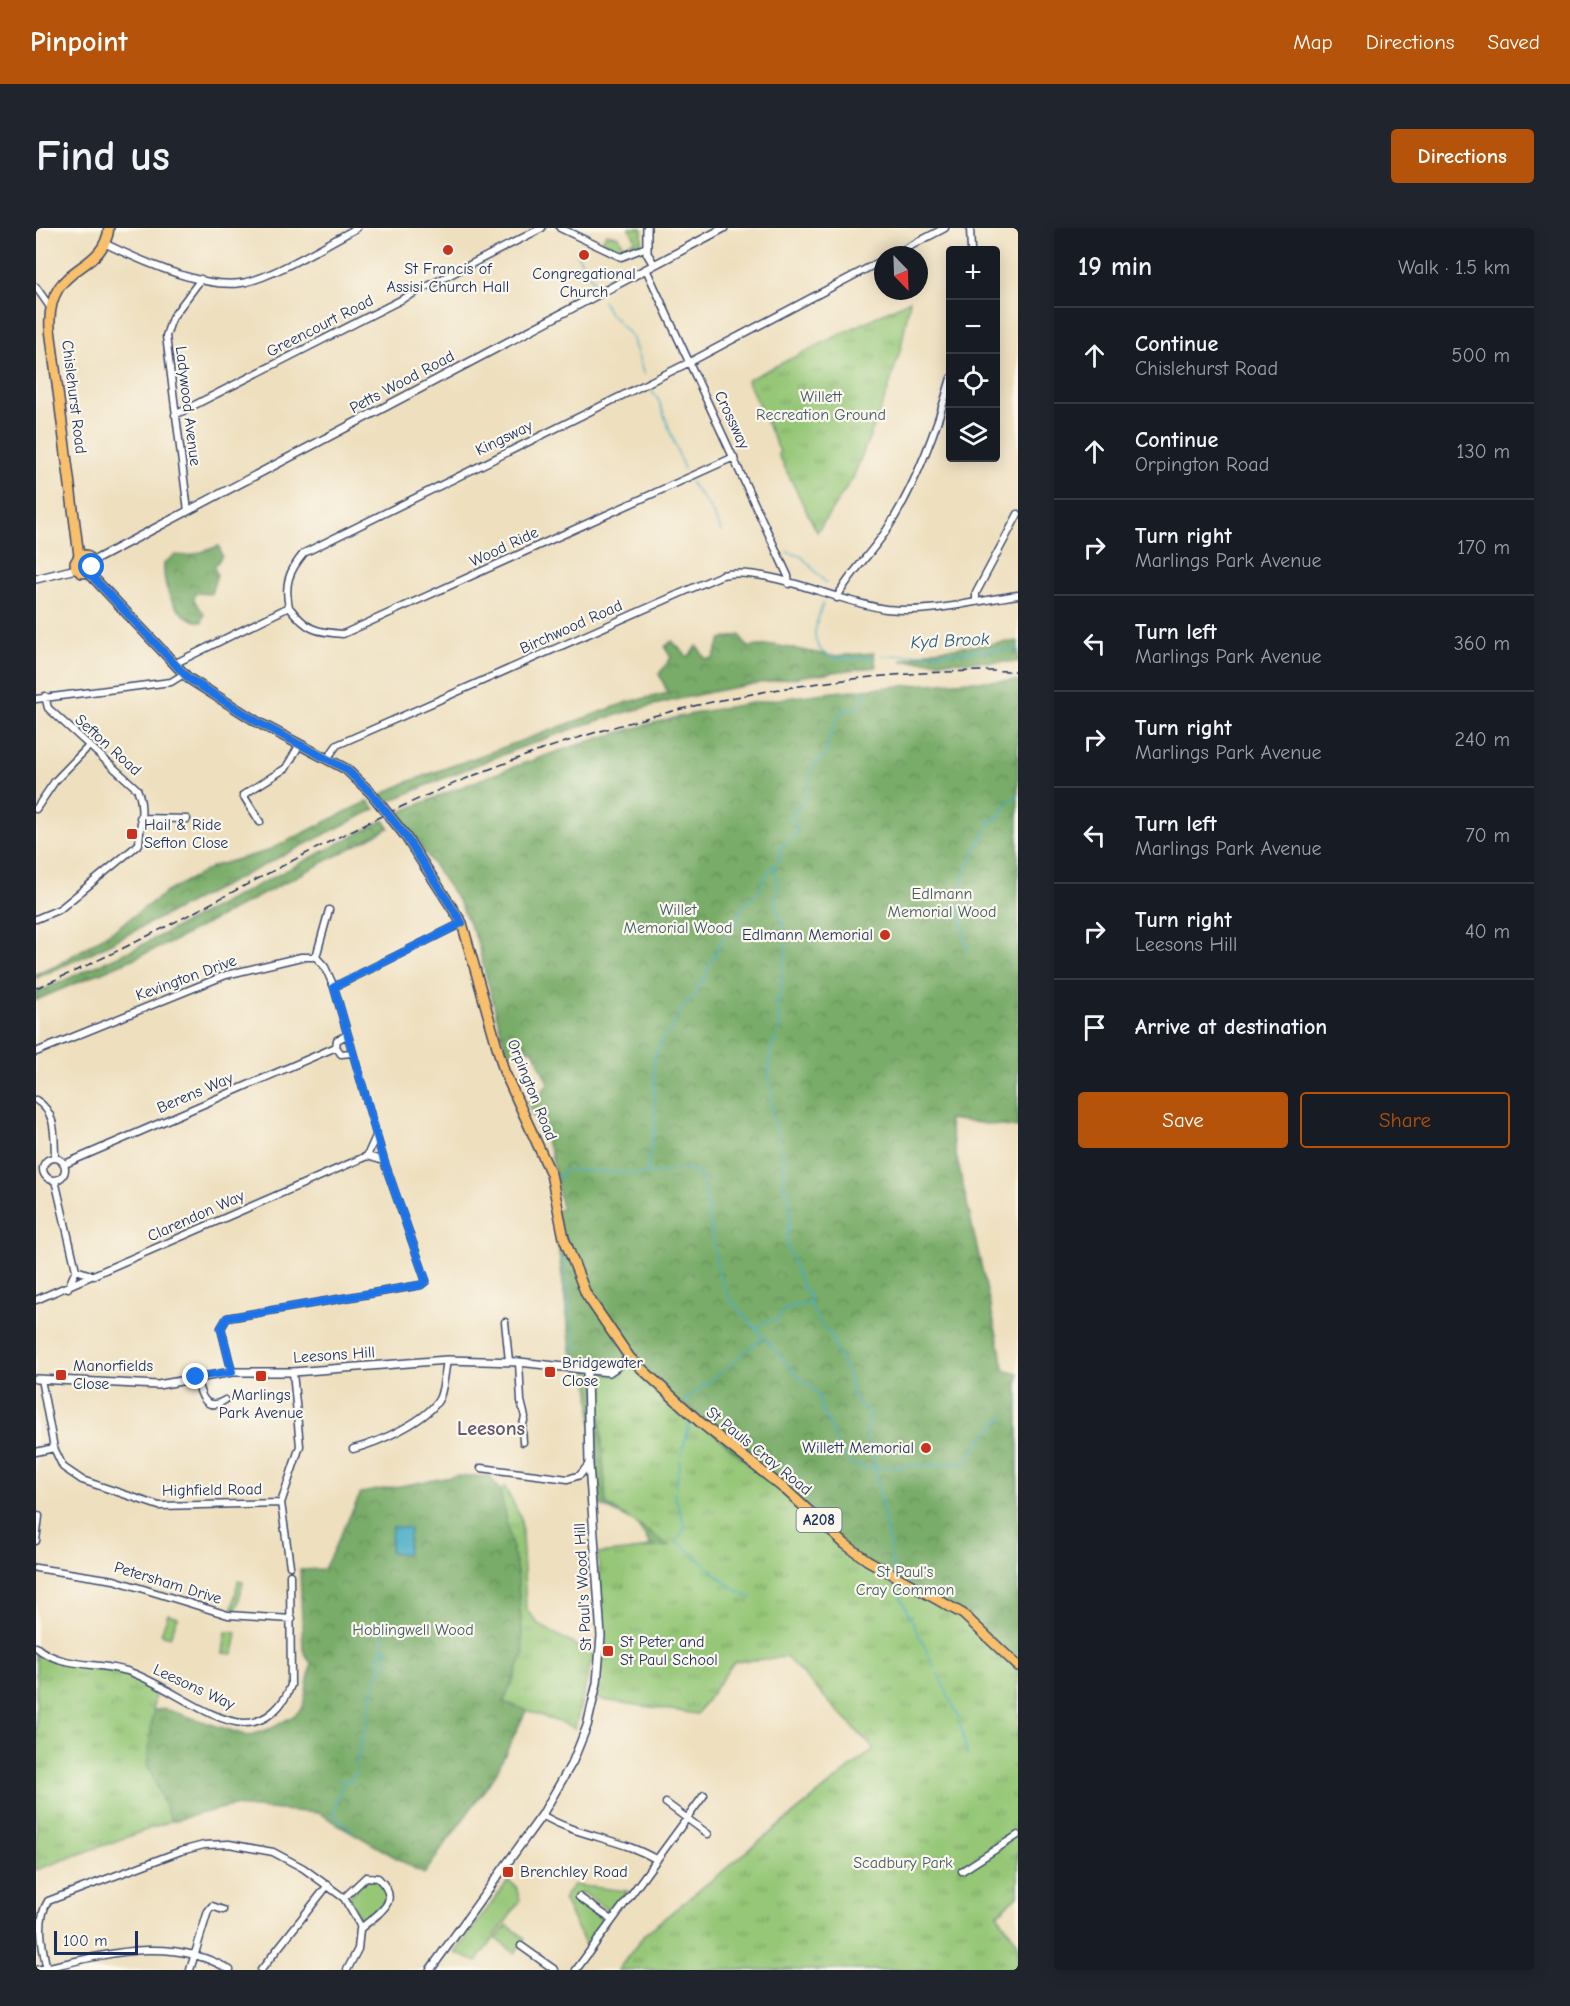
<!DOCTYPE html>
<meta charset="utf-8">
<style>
:root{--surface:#171b24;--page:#20242c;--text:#f1f3f6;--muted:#9ea1a6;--line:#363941;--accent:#b45309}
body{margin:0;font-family:"Comic Neue",sans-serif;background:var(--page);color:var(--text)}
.controls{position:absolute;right:18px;top:18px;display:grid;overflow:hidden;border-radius:6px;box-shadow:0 3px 15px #0003}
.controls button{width:54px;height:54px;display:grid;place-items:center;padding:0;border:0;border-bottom:2px solid var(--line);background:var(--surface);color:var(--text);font:30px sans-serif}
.compass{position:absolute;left:838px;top:18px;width:54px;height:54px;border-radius:50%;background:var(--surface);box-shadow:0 3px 15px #0003;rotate:157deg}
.scale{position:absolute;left:18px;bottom:15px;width:84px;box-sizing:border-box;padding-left:6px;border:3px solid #1b2f5e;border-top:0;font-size:16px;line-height:21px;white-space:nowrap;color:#1b2f5e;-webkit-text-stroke:4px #fbf7ec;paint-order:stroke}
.stop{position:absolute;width:18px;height:18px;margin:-14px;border:4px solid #1a73e8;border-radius:50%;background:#fff}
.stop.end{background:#1a73e8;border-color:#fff;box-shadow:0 2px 6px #0008}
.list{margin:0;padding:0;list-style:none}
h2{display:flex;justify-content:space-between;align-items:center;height:78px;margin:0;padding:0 24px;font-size:26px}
h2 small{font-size:20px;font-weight:400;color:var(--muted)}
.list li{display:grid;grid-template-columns:39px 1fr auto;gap:18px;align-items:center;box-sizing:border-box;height:96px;padding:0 24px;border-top:2px solid var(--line)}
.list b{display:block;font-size:22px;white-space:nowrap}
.list p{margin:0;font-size:20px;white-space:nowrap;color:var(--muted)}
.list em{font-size:20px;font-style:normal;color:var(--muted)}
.actions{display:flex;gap:12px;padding:18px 24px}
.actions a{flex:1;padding:14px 0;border:2px solid var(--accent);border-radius:6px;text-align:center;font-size:21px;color:var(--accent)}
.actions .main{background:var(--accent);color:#fff}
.icon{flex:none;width:33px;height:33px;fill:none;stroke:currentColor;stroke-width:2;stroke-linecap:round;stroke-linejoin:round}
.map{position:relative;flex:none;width:982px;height:1742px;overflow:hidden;border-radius:6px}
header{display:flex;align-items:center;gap:36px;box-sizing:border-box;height:84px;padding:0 30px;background:var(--accent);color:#fff}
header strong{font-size:28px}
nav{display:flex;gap:33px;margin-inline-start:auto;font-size:21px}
.intro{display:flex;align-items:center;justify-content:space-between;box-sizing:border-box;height:144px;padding:0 36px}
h1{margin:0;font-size:42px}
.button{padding:15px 27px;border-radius:6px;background:var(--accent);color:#fff;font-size:21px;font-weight:700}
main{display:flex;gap:36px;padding:0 36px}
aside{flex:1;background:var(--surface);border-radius:6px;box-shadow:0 3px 15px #0003}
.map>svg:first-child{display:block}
.grass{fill:#95c777;stroke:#587b6a;stroke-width:1.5}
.forest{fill:url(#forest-crowns);stroke:#4a6e63;stroke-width:1.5}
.park{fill:url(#park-tufts);stroke:#587b6a;stroke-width:1.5}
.water{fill:#44abc4;stroke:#306d91;stroke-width:1.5}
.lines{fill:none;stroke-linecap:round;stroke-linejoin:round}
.stream{stroke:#44abc4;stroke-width:1.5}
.minor-casing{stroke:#3b496c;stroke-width:9}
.tertiary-casing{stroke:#3b496c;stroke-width:10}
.primary-casing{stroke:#3b496c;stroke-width:12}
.minor{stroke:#fff;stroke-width:6}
.tertiary{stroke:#fff;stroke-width:7}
.primary{stroke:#f8bf6c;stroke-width:9}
.rail{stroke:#1b2f5e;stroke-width:1.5;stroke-dasharray:9 4.5;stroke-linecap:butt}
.primary-bridge-casing{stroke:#3b496c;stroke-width:12;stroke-linecap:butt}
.primary-bridge{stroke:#f8bf6c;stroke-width:9}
.route{stroke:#1a73e8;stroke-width:8}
.poi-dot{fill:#c8321e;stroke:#fbf7ec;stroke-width:2}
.labels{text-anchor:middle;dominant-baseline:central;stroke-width:4.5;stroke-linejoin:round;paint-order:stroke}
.shield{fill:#fbf7ec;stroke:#5e6b89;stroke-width:1.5}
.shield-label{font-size:15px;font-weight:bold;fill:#1b2f5e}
.poi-label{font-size:16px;fill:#1b2f5e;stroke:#fbf7ec;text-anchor:start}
.street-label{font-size:16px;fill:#1b2f5e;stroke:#fbf7ec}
.park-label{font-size:16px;fill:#405d66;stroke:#fbf7ec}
.water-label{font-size:18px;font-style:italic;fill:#295a82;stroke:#fbf7ec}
.quarter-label{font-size:20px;font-weight:bold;fill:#635972;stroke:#fbf7ec}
</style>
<header>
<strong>Pinpoint</strong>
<nav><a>Map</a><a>Directions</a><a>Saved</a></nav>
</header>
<div class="intro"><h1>Find us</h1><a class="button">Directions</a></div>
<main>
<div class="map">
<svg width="982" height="1742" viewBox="0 0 982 1742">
<defs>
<pattern id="forest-crowns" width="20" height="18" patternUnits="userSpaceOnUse" patternTransform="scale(1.5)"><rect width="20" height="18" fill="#78ac68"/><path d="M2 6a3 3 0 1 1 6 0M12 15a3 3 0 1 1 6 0" fill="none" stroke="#628c59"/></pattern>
<pattern id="park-tufts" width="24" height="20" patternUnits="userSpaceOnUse" patternTransform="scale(1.5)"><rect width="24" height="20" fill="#95c777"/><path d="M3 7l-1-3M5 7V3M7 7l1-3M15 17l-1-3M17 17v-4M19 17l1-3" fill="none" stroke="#79a265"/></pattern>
</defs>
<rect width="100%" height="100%" fill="#fbf7ec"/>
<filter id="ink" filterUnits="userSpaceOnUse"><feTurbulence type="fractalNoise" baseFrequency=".0167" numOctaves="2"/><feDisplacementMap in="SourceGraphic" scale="12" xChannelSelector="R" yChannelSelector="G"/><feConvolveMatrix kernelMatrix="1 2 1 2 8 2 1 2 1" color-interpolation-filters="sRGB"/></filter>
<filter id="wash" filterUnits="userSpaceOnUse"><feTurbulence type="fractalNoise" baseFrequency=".008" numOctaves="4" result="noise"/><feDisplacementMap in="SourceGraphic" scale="24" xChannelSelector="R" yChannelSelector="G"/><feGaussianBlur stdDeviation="1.35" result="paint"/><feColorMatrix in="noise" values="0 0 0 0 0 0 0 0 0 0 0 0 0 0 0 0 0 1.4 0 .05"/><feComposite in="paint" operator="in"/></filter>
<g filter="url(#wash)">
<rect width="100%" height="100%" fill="#eedfbe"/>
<path class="grass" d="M593 0H606V14L587 24 566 13 570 6 582 8 588 18 600 12Z
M202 1353 207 1354 200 1384H196Z
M132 1386 142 1389 134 1409 125 1406Z
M190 1404 201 1405 197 1426 187 1425Z
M330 1651 342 1652 351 1665C348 1677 340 1691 326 1694L313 1669Z
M472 1653 480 1658 484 1673 441 1734 419 1725Z
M537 1657 592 1663 576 1685 546 1664 540 1671 570 1694 551 1720 527 1671Z
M471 1697 489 1710 479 1725 460 1711Z"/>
<path class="forest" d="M183 318 186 328 178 339 181 346 175 366 159 365 158 372 168 386 166 394C139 390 126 361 128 335L139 327 153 328Z
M704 407 711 419 738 417 797 428 838 425 840 439C747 449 653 465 564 492 491 515 421 544 352 574L345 567 369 555 592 474 632 465 623 446 635 430 629 419 636 413 652 429 661 418 670 431 677 430 685 411Z
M982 413V434L865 433 898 422Z
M934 453H982V900L912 891 969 1143 982 1145V1668L961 1686 982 1715V1742H582L609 1706 858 1505 602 1323 615 1317 599 1294 560 1275 554 1164 550 1140 537 1138 518 983 526 981 515 925 491 874 504 866 512 855 497 822 488 821 480 816 472 830 440 710 423 674 362 585C443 551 525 519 610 497 716 469 825 460 934 453Z
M332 573 339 581 47 729 0 750V746L20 738 78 702 129 665 178 638 231 623Z
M348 592 353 600 134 715 0 772V765L100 720Z
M420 1248H454L464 1263 481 1343 488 1426 468 1474 491 1481 459 1547 388 1646 283 1585 196 1578 135 1593 111 1536 117 1482 129 1481 212 1508 236 1500 259 1487 267 1479 275 1436 267 1422 264 1342 288 1341 325 1265Z"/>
<path class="park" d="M874 72 865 119 851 165 817 250 781 304 742 226 744 224 711 152Z
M595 1134 818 1327 927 1389 982 1442V1668L961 1686 982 1716V1742H582L609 1706 838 1521 750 1429 698 1434 661 1486 561 1471 568 1406 562 1326 634 1318 570 1276 562 1147H578Z
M469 1259 485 1290 490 1381 503 1397 557 1427 539 1500 468 1474 488 1426 481 1343 464 1263Z
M0 1424C14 1437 63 1438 85 1444 97 1447 109 1453 120 1458L111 1536 135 1593 0 1642Z"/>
<path class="water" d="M356 1299 374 1300 371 1326 354 1324Z"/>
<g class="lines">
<path class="stream" d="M541 1 542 0
M541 26 561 59
M567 73 571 82 596 109 608 147
M615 162 623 173 648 241
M654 254 675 282 686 304
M751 324 765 328 790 355
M787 376C784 385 778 398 779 408 782 437 818 431 839 429
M847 428 982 421
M738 637 742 661 739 671 741 682 752 708 741 781 744 801 735 822 733 837V855L736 860C732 898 754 923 747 958 762 973 750 998 751 1015 751 1020 766 1058 769 1064H772L775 1078 783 1094 796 1108 798 1119 812 1146 817 1169 833 1185 830 1208 835 1218 858 1343
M926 669 927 646C935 637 936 631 940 620 945 609 950 609 953 594L964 588 969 576 982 567
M925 675 924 683 932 723
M532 942 610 946 652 941 663 945 667 952 682 1043 693 1070 762 1148 781 1165 787 1184 809 1231
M610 946 619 897 618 830 628 808 634 803 648 777 662 764 661 757 667 753 683 717 699 696 708 676 723 663 732 642 743 633 744 619 760 605V599L754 589 770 571 775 540 791 525 792 513 805 483 823 479 831 460
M522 951 529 942
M525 1015 542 1136
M720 1102 729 1094 740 1093 749 1080 773 1075
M692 1138 726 1110
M651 1176 648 1173 688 1142
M645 1227 655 1192
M812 1234 826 1240H839L928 1235 950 1206 970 1187
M640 1259 644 1232
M638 1265 649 1299 641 1314C668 1330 685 1358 716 1370
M856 1352 899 1440
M348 1394 349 1389
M344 1441 342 1429 347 1421 348 1397
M902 1446 923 1490
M924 1495 931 1527
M320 1537 340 1450 351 1437V1419L347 1421
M316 1602 297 1587 307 1552H317L319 1543"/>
</g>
</g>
<g filter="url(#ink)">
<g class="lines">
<g class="minor-casing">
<path id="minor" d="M524 0 585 29 611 19
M934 0 935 22
M70 16C103 32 168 61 205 55 235 51 292 15 321 0
M857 27 909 0
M610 41 752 348 753 356
M0 59 14 79
M139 187 506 0
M152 283 130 108 136 90 165 51
M801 370C809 351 837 323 850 303 880 257 900 203 915 150
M940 374V365L982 286
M253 379C271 402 279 404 307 406L698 229
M138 436 253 379C248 356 253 343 268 325L654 134 847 32
M0 471 135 454 148 446
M291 531 301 517 686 347C732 338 801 374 850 381 895 386 938 373 982 367
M0 581 19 553 53 518
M104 590 151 591
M224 594 207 567 250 540 264 516
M0 691 24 681 103 616C104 599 109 577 101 561L12 480 9 468
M280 729 293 682
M311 807 301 812 300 819 305 826 316 825
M0 824 190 747 265 729H280L289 739 298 759
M0 872C21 885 18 906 19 929
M331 928 340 908
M7 941a11 11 0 1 1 22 0a11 11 0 1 1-22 0Z
M29 936 300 819
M19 952 40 1042 32 1060
M40 1042 58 1048
M0 1072 331 928 348 933
M469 1094 473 1133
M483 1134 485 1173 489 1189 486 1200 487 1214
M196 1144 185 1100 191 1090 385 1057 390 1053 348 933 298 759 426 695
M160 1149C164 1166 169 1185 189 1172
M5 1151 18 1220 27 1239 46 1252 123 1278 245 1275 264 1218 257 1144
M317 1221C341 1215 394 1192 404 1169 408 1158 409 1143 411 1132
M0 1224 18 1220
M445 1240 532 1251 544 1247 553 1236
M245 1275 254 1338
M0 1313 3 1288
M0 1340 78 1352 192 1387 256 1391
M0 1419C24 1440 62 1434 91 1443 127 1454 174 1494 208 1495 231 1495 248 1477 255 1457L254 1347
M630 1575 672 1606
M506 1587C542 1609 585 1610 621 1632
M926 1643 982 1607
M543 1669 576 1692
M308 1670 330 1649 342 1650C368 1675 341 1685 324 1701L322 1721 311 1742
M485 1718 519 1742
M0 1742C65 1728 133 1705 194 1742
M11 1742C6 1719 0 1692 12 1673L145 1623 168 1617 193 1616 237 1624 267 1640 308 1670 325 1699
M154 1742 172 1683 176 1678 187 1682
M225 1742 292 1657
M540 1742 668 1567"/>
</g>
<g class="tertiary-casing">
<path id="tertiary" d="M611 0V25L618 37
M57 333 688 0
M0 351 40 341
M0 1151 122 1157 196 1144H257L411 1132 483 1134 573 1144 594 1130
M394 1742 506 1587 537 1533 551 1498 561 1455 565 1408 553 1236 551 1143"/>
</g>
<g class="primary-casing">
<path id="primary" d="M43 328 14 101C10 33 67 48 73 0
M43 328 39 335 40 341 46 345 52 344
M43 328 50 327 57 333 56 340 52 344
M52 344 152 450 223 495 310 541 335 565
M368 606 426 695 468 843 515 946 528 1010 550 1066 594 1130 665 1195 751 1263 809 1316 831 1332 927 1386 982 1438"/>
</g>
<use href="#minor" class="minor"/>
<use href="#tertiary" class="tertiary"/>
<use href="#primary" class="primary"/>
<path class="rail" d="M0 760C126 707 243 635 367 578 560 489 769 440 982 443"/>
<g class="primary-bridge-casing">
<path id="primary-bridge" d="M335 565 368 606"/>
</g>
<use href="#primary-bridge" class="primary-bridge"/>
</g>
</g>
<g class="lines" filter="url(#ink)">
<path class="route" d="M56 339 52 344 152 450 223 495 310 541 335 565 368 606 426 695 298 759 348 933 390 1053 385 1057 191 1090 185 1100 196 1144 160 1149"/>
</g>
<g class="poi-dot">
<circle cx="412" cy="22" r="6"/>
<circle cx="548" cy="27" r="6"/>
<rect x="90" y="600" width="12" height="12" rx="3"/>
<circle cx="849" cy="707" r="6"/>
<rect x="508" y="1138" width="12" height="12" rx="3"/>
<rect x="19" y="1141" width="12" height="12" rx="3"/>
<rect x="219" y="1142" width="12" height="12" rx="3"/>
<circle cx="890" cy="1220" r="6"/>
<rect x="566" y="1417" width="12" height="12" rx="3"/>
<rect x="466" y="1638" width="12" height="12" rx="3"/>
</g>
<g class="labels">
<rect class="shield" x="760.5" y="1280" width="45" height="24" rx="4.5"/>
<g class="shield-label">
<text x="783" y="1292">A208</text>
</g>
<g class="poi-label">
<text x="412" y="41" text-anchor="middle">St Francis of<tspan x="412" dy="18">Assisi Church Hall</tspan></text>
<text x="548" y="46" text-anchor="middle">Congregational<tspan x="548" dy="18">Church</tspan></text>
<text x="108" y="597">Hail &amp; Ride<tspan x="108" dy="18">Sefton Close</tspan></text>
<text x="837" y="707" text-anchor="end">Edlmann Memorial</text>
<text x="526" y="1135">Bridgewater<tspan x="526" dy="18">Close</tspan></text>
<text x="37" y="1138">Manorfields<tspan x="37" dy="18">Close</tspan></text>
<text x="225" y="1167" text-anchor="middle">Marlings<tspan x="225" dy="18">Park Avenue</tspan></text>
<text x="878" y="1220" text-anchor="end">Willett Memorial</text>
<text x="584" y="1414">St Peter and<tspan x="584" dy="18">St Paul School</tspan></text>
<text x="484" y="1644">Brenchley Road</text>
</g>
<g class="street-label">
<text transform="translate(284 98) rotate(-27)">Greencourt Road</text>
<text transform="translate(366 154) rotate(-28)">Petts Wood Road</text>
<text transform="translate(38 169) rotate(83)">Chislehurst Road</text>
<text transform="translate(152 178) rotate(83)">Ladywood Avenue</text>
<text transform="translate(696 192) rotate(65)">Crossway</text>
<text transform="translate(468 210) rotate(-26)">Kingsway</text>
<text transform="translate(468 319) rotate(-25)">Wood Ride</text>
<text transform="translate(535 399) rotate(-24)">Birchwood Road</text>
<text transform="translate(72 517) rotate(42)">Sefton Road</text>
<text transform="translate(150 750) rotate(-20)">Kevington Drive</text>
<text transform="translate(496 862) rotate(68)">Orpington Road</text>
<text transform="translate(159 865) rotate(-23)">Berens Way</text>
<text transform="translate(160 988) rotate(-24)">Clarendon Way</text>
<text transform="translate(298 1127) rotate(-4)">Leesons Hill</text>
<text transform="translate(723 1223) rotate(39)">St Pauls Cray Road</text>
<text transform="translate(176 1262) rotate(-1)">Highfield Road</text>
<text transform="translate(132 1355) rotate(17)">Petersham Drive</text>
<text transform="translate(547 1359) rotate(-93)">St Paul's Wood Hill</text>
<text transform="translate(158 1459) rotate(25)">Leesons Way</text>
</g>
<g class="park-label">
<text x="785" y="169">Willett<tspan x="785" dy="18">Recreation Ground</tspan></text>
<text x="906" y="666">Edlmann<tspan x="906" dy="18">Memorial Wood</tspan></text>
<text x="642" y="682">Willet<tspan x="642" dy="18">Memorial Wood</tspan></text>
<text x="869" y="1344">St Paul's<tspan x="869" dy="18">Cray Common</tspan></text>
<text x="377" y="1402">Hoblingwell Wood</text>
<text x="867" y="1635">Scadbury Park</text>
</g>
<g class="water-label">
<text transform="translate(914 413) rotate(-3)">Kyd Brook</text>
</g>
<g class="quarter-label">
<text x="455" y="1200">Leesons</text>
</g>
</g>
</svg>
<div class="controls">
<button>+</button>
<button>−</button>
<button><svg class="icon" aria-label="locate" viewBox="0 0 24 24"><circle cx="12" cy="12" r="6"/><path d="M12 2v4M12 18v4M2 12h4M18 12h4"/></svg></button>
<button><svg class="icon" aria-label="layers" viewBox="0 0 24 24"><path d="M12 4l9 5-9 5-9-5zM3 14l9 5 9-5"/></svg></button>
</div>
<svg class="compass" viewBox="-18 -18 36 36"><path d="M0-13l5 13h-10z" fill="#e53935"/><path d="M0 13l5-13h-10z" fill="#9ea1a6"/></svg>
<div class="scale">100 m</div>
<div class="stop" style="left:56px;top:339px"></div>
<div class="stop end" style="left:160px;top:1149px"></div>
</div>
<aside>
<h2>19 min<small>Walk · 1.5 km</small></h2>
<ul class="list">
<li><svg class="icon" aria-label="ahead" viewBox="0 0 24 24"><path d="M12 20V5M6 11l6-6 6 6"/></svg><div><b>Continue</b><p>Chislehurst Road</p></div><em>500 m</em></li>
<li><svg class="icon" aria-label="ahead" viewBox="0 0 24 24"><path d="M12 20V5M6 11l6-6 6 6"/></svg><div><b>Continue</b><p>Orpington Road</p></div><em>130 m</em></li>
<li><svg class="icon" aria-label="right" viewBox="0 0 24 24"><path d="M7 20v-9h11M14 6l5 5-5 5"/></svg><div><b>Turn right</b><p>Marlings Park Avenue</p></div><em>170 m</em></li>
<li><svg class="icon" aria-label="left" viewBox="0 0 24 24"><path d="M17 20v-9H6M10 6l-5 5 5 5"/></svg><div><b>Turn left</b><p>Marlings Park Avenue</p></div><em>360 m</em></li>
<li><svg class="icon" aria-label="right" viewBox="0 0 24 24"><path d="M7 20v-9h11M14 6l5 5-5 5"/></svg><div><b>Turn right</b><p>Marlings Park Avenue</p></div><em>240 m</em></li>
<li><svg class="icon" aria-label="left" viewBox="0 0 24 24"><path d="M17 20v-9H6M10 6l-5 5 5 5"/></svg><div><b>Turn left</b><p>Marlings Park Avenue</p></div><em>70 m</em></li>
<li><svg class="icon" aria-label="right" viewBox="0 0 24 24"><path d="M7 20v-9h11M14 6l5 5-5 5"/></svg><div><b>Turn right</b><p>Leesons Hill</p></div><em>40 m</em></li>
<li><svg class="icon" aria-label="arrive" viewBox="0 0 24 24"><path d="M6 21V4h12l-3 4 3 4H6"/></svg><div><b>Arrive at destination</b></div></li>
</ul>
<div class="actions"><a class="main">Save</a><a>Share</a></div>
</aside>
</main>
